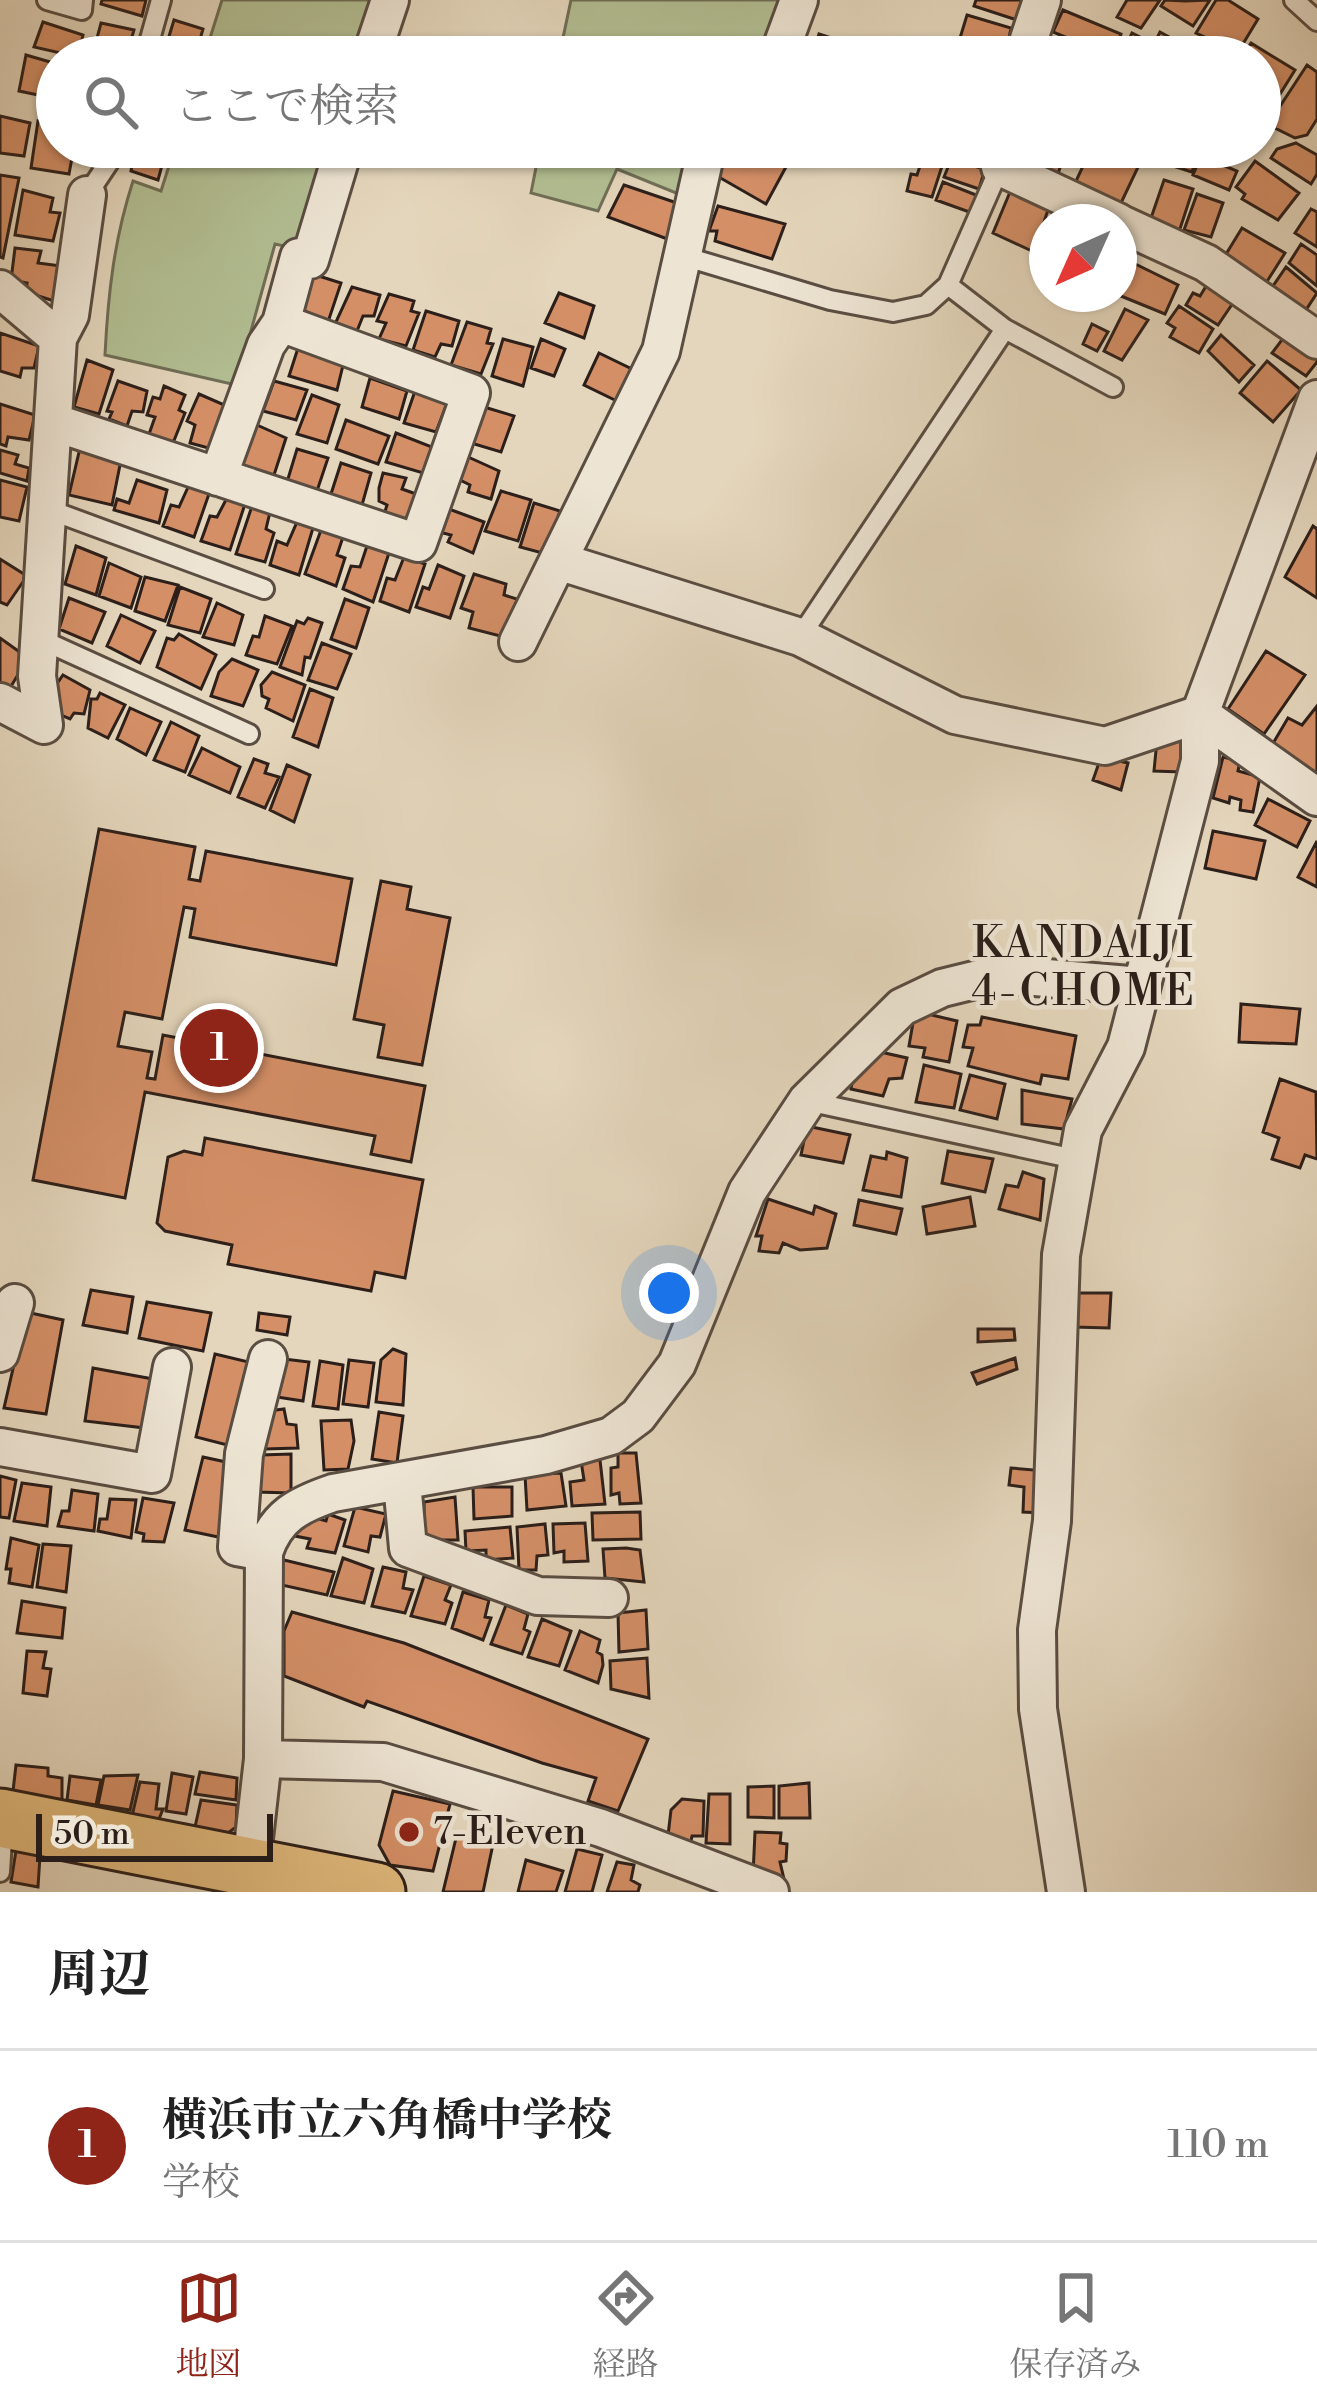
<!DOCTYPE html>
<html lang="ja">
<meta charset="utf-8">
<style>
:root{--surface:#fff;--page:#f2f2f2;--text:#222;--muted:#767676;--line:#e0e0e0;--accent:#8f2418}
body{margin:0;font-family:"Libre Bodoni","Noto Serif JP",serif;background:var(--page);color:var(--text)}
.compass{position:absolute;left:1029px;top:204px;width:108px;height:108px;border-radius:50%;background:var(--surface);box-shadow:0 3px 9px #0004;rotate:225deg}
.scale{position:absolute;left:36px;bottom:30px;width:237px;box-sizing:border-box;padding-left:12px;border:6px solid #2c1f1a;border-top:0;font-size:33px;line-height:42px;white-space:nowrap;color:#2c1f1a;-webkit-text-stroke:9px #ede4d3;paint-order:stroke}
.you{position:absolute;left:669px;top:1293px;width:42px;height:42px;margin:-30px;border:9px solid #fff;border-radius:50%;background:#1a73e8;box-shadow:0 0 0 18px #1a73e833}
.badge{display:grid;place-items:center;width:78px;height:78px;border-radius:50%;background:var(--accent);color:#fff;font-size:39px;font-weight:700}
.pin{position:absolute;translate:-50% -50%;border:6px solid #fff;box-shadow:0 3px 12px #0006}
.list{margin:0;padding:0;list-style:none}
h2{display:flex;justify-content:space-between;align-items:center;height:156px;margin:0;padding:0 48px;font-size:51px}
h2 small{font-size:39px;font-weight:400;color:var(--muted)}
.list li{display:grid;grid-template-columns:78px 1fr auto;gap:36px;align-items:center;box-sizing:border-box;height:192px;padding:0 48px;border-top:3px solid var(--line)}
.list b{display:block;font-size:45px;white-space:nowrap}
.list p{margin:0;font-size:39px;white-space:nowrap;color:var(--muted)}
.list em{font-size:39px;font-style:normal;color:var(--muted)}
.icon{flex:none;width:66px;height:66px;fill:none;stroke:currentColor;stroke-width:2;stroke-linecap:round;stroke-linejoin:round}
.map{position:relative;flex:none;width:1317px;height:1892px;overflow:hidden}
.search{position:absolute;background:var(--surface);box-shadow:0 3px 9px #0004;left:36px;right:36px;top:36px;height:132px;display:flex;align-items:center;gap:30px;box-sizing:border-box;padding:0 42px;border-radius:66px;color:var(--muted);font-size:45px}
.sheet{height:348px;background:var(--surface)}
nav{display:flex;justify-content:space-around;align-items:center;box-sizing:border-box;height:168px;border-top:3px solid var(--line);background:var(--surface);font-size:33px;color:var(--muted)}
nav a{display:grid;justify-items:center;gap:6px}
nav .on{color:var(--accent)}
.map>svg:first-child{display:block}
.green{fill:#b2be92;stroke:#6f6e56;stroke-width:3}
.building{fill:#d48f67;stroke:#2c1f1a;stroke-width:3}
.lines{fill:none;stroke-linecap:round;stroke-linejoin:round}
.service-casing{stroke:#5a4d42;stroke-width:24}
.minor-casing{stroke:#5a4d42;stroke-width:42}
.primary-casing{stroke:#2c1f1a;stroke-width:63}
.service{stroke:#ede4d3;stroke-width:18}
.minor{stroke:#ede4d3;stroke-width:36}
.primary{stroke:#e2bb7e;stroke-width:57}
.poi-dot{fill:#8f2418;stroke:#ede4d3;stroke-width:4.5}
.labels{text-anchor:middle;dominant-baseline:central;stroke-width:9;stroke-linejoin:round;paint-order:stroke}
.poi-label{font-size:39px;fill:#2c1f1a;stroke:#ede4d3;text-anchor:start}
.neighbourhood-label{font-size:42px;letter-spacing:3px;fill:#2c1f1a;stroke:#ede4d3}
</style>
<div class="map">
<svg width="1317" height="1892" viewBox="0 0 1317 1892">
<rect width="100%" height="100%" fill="#e4d6bc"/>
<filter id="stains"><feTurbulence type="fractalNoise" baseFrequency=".00167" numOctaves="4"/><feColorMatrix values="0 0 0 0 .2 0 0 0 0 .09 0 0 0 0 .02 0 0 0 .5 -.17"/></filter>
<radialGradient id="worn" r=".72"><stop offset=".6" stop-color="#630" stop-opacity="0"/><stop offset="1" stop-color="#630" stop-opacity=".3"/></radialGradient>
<path class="green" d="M222 0H380L362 57H204Z
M571 0H793L771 57H559Z
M175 147H334L302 250 275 244 236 385 105 355C108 294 114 240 133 181L161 191Z
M540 147H697L681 195 617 169 598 211 531 193Z"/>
<path class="building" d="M102 0H146L142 16 101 4Z
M976 0H1028L1020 21 974 6Z
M1127 0H1160L1141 28 1117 17Z
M1165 0 1185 1 1210 0 1193 26 1161 6Z
M1216 0H1228L1258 19 1238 52 1196 33Z
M1063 10 1121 34 1113 57 1053 32Z
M967 15 1011 28 1006 53 960 38Z
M174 20 203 29 195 57 163 56Z
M43 22 83 35 78 57 34 47Z
M101 23 134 30 126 57H92Z
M1160 32 1178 42 1171 57H1121L1132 33 1154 44Z
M819 34 868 50 866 57H812Z
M949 41 983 53 982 57H945Z
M1251 43 1295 70 1272 107 1260 100V57H1242Z
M26 55 57 64V99L19 91Z
M1307 65 1317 72V119L1307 135 1295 138 1275 128V114Z
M51 115 57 116V147H74L69 174 31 168 38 121 49 124Z
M0 116 30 123 24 156 0 153Z
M1296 143 1317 155V174L1311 184 1271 158 1277 149Z
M135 147H167L158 180 131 171Z
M733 147H753L787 165 766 204 717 176Z
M1022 147 1066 149 1058 174 1018 158Z
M1174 147 1198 154 1192 172 1167 164Z
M925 151 945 157 932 197 907 191 911 174 917 175Z
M1090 151 1119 165 1124 155 1140 163 1121 203 1076 181Z
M1201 156 1237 171 1229 190 1193 175Z
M951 160 985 169 979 189 944 177Z
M1255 161 1299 193 1278 220 1242 199 1245 194 1236 187Z
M0 175 19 178 3 258 0 257Z
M1164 180 1193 189 1178 235 1150 221Z
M943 182 976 195 972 213 936 200Z
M624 185 680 204 670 240 608 217Z
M23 190 53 198 50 212 60 213 53 241 15 235Z
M1010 192 1048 210 1034 252 993 233Z
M1197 194 1223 203 1211 237 1184 230Z
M718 206 785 224 772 259 715 241 717 231H709Z
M1311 209 1317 212V247L1295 233Z
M1242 228 1285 253 1266 283 1223 259Z
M1301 244 1317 255V286L1289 263Z
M15 248 41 251 38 263 61 266 54 301 26 292 27 283 11 280Z
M1119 256 1178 285 1165 314 1116 294H1119Z
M1286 267 1317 293 1302 316 1269 292Z
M303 271 341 283 328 322 301 309Z
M1208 283 1235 300 1218 325 1186 305 1193 293 1200 296Z
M352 287 380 295 374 316H363L357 331 335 324Z
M559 293 594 306 584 338 545 323Z
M389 294 414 301 411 311 419 313 406 346 379 339 386 323 377 321Z
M1179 306 1213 329 1199 353 1170 337 1175 328 1167 323Z
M1125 309 1148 320 1122 360 1104 351Z
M426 311 459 321 452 346 441 344 435 357 413 350Z
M467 322 491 329 487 343 493 344 481 374 451 365Z
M1092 324 1108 332 1097 351 1083 344Z
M0 333 39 346 34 368H22L20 377 0 371Z
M1287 333 1317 355V362L1306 376 1272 353Z
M1221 335 1254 365 1239 382 1208 351Z
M503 339 533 347 523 386 492 376Z
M541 339 565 349 554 376 531 368Z
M298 348 344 361 337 390 289 376Z
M599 353 638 372 623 404 584 385Z
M87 360 113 370 99 414 74 407Z
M1267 361 1301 390 1273 422 1240 393Z
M370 378 407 391 399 419 362 407Z
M118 381 147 391 143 412 132 411 127 426 109 419 112 412 107 411Z
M274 381 307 390 296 420 263 411Z
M164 386 185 395 179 410 185 413 173 443 148 437 155 417 147 415 153 397 160 399Z
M415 391 449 398 436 432 404 423Z
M199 394 229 407 212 449 190 443 195 425 187 421Z
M312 395 339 405 327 443 297 434Z
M0 404 35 415 29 440 8 437 6 446 0 444Z
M484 407 514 416 501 452 471 443Z
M346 420 389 436 378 464 336 449Z
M257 425 286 438 274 475 241 468Z
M396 433 432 447 423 473 386 462Z
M80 448 121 460 112 505 69 495Z
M297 449 328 458 317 491 287 482Z
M0 450 18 455 15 464 29 468 27 481 0 473Z
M466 456 499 471 491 499 468 492 470 485 458 479Z
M341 463 371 473 362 505 330 497Z
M383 473 406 478 402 489 419 495 409 524 383 518 387 505 379 501V488Z
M0 480 27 487 19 521 0 517Z
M137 480 167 490 159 523 114 510 117 499 129 503Z
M189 485 210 491 194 537 163 526 171 505 179 507Z
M501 491 531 500 518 541 485 531Z
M228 496 245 504 230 550 201 541 210 516 217 517Z
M534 503 560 511 546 554 520 547Z
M252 506 270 512 266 529 274 533 265 562 236 554Z
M449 509 484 522 473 553 448 542 451 535 439 532Z
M297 522 313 528 299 575 270 565 277 541 287 545Z
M1313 526 1317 529V598L1285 577Z
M321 530 343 537 337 555 345 558 336 586 305 574Z
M76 546 106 558 96 595 65 584Z
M367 546 389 553 373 602 343 589 351 566 360 567Z
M404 557 425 564 409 612 380 601 387 578 395 580Z
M0 559 27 576 7 605 0 602Z
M109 563 141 577 131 608 99 596Z
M438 565 464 576 450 618 416 607 423 587 429 589Z
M474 574 506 584 504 595 523 601 508 638 469 628 473 612 461 608Z
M145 577 178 585 165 621 135 611Z
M180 587 211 599 200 633 168 625Z
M69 598 105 612 92 643 59 629Z
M345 599 369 608 356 648 331 639Z
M217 603 243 615 234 645 203 637Z
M121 615 155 631 140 663 107 646Z
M265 616 292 626 277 664 246 655 253 636 259 637Z
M308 618 322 623 310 658 305 657 302 675 280 667 297 621 304 624Z
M179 634 216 655 201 689 157 667 167 638 174 640Z
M0 638 28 658 10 688 0 685Z
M322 643 351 654 337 689 308 680Z
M1266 651 1305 675 1264 734 1228 709Z
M232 659 258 670 243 706 211 696 219 672Z
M272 672 305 685 293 721 266 708 269 699 262 696 261 685Z
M63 675 90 690 84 714 74 713 70 719 56 713 54 688Z
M310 689 333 698 318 747 293 737Z
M100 693 125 705 108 738 88 728 91 699H97Z
M1317 706V774L1272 745 1288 718 1302 725Z
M130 708 161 722 146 755 117 739Z
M171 722 199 736 185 772 154 760Z
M1185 737 1181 772 1154 771 1157 740Z
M202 748 240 767 230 793 189 775Z
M1101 757 1128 763 1121 790 1093 780Z
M1223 757 1240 761 1238 771 1260 777 1253 812 1240 810 1241 800 1230 797 1229 803 1213 798Z
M254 759 268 764 265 773 279 777 265 808 238 797Z
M287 765 310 775 294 822 270 810Z
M1268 799 1310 821 1297 847 1255 825Z
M99 829 195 847 189 879 200 881 206 851 352 879 336 965 190 937 195 909 184 907 162 1019 125 1012 118 1046 152 1052 147 1078 155 1079 163 1035 425 1086 411 1162 371 1154 375 1136 145 1092 125 1198 33 1180Z
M1213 831 1265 841 1256 879 1205 868Z
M1317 841V887L1298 877Z
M381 881 411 887 407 909 450 918 422 1065 378 1057 384 1025 354 1019Z
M1241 1004 1300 1009 1296 1044 1239 1042Z
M915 1011 957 1021 949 1062 923 1057 925 1048 909 1046Z
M982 1017 1076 1036 1068 1079 1042 1075 1040 1084 968 1066 973 1048 963 1047 968 1025H980Z
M867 1049 907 1058 902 1078 889 1079 883 1096 851 1089 855 1064Z
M924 1065 961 1074 954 1108 916 1102Z
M970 1075 1005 1084 997 1119 960 1110Z
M1280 1079 1316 1092 1317 1159 1305 1155 1300 1168 1272 1159 1279 1138 1263 1132Z
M1022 1090 1072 1099 1064 1129 1022 1124Z
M807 1126 850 1135 843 1163 801 1155Z
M205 1138 423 1180 405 1278 375 1272 371 1291 228 1264 232 1245 165 1231 157 1223 168 1157 184 1151 202 1155Z
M948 1151 993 1159 985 1192 942 1183Z
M887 1152 907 1158 901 1197 863 1190 871 1156 886 1159Z
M1023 1172 1044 1179 1040 1220 999 1209 1006 1185 1018 1187Z
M970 1197 975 1226 927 1234 923 1207Z
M768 1199 813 1214 815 1206 836 1214 827 1248 800 1250 783 1243 779 1253 759 1251 762 1236H756Z
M859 1200 902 1209 896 1234 854 1225Z
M91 1290 133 1297 127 1333 83 1325Z
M1076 1293H1111L1109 1328 1074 1327Z
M147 1302 211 1313 203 1351 139 1338Z
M26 1312 63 1320 46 1414 4 1408Z
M259 1313 290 1317 287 1335 257 1330Z
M978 1329H1014L1015 1340 978 1342Z
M393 1349 406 1354 403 1405 376 1402 381 1360Z
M215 1354 253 1363 235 1447 196 1437Z
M1015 1358 1017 1369 977 1384 972 1373Z
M284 1359 309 1362 303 1401 277 1397Z
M349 1360 374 1363 368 1407 343 1404Z
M320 1361 343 1365 338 1409 313 1406Z
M93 1368 153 1379 145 1428 85 1421Z
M284 1409 287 1424 296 1425 298 1448 265 1449 268 1411Z
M379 1412 403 1416 397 1463 372 1459Z
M351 1420 354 1441 348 1469 324 1470 321 1421Z
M618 1453H636L641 1503 620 1504 619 1493 611 1495V1468L618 1467Z
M291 1454V1493L257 1492 261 1455Z
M203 1457 235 1464 218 1537 185 1530Z
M600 1460 605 1504 572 1506 570 1482 584 1480 581 1461Z
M1011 1468 1046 1471 1042 1513 1023 1512 1024 1487 1009 1485Z
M561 1473 566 1506 527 1510 525 1475Z
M0 1476 16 1480 9 1518 0 1517Z
M22 1483 51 1487 47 1526 14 1521Z
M473 1487H512V1516L474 1519Z
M72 1490 98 1494 94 1531 58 1526 62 1511H69Z
M455 1497 458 1540H424V1502Z
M143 1498 174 1503 164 1542 143 1541 144 1534 136 1532Z
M110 1499 136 1500 131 1538 98 1531 100 1519H107Z
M355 1507 386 1514 380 1537 371 1536 368 1552 344 1546Z
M640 1512 641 1539 593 1540 592 1513Z
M328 1514 345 1520 335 1553 307 1548 310 1539 295 1536 299 1523 316 1518 326 1521Z
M585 1523 588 1561 564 1562V1551L554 1553 553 1524Z
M545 1524 548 1555 537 1556 536 1570H519L517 1527Z
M510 1527 513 1558 486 1560V1550L466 1551 465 1531Z
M11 1538 39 1545 32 1587 9 1583 11 1569H6Z
M43 1544 71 1546 66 1592 37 1587Z
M626 1548 640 1550 644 1582 605 1578 603 1549Z
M343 1558 373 1569 364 1603 331 1596Z
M284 1560 334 1572 327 1595 277 1584Z
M383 1567 406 1572 403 1588 413 1590 405 1613 372 1606Z
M424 1576 451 1585 445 1600 452 1603 445 1624 411 1616Z
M463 1592 489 1600 485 1617 491 1618 483 1640 452 1628Z
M22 1601 65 1608 62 1638 17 1633Z
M506 1605 528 1614 524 1629 530 1632 522 1654 491 1644Z
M646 1610 648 1649 619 1652 618 1613Z
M292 1612 404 1643 648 1739 618 1811 588 1801 596 1778 542 1763 367 1701 364 1707 284 1676V1631Z
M542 1619 571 1631 559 1666 528 1657Z
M580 1631 600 1640 597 1652 602 1655 603 1665 598 1683 565 1670Z
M27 1651 46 1652 43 1668 51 1669 47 1696 23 1693Z
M647 1658 649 1698 611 1689 610 1661Z
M16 1765 48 1768V1776L62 1778V1800L13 1791Z
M200 1772 237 1778 236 1800 195 1794Z
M172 1773 193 1777 186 1814 166 1811Z
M138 1775 130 1810 98 1805 104 1776Z
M70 1776 101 1780 96 1805 67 1800Z
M140 1782 159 1784 156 1809H163L159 1819 132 1816Z
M809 1783 810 1818H779V1786Z
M774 1786V1818L748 1817V1787Z
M393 1791 450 1804 433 1871 390 1865 379 1845Z
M709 1794H730V1844L706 1843Z
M682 1799 704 1801 703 1836H692L690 1846 667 1844 671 1810Z
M201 1800 237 1805 236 1827 228 1833 195 1827Z
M755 1832 781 1833 780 1843 787 1844 786 1861 780 1862 784 1879 753 1875Z
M457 1834 493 1844 483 1892H443Z
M18 1838 41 1840 38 1887 11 1882Z
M577 1849 602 1855 592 1892H565Z
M526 1860 563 1871 556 1892H518Z
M617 1862 634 1865 631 1880 640 1885 638 1892H607Z"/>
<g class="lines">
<g class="service-casing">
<path id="service" d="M47 0 82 10 83 0
M1294 0 1317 21
M145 57 161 0
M87 195 119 147
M683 256 830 300 893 312 926 305 948 285 1000 167
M948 285 1005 329 1113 387
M50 510 264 589
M800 637 1005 329
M42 640 249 734
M807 1101 1075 1159
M0 1872 3 1823"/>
</g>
<g class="minor-casing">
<path id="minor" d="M371 57 390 0
M778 57 799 0
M1023 57 1042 0
M996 147 1000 167 1118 222
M1119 223 1206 263 1317 340
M0 289 58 338 37 676 44 725
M281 323 299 257 310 260 344 147
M58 338 70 315 87 195
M53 422 418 543 471 393 281 323 266 345 218 477
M558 561 800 637 955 715 1105 746 1200 714 1317 797
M518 642 661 351 707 147
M0 702 44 725
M0 1353 15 1303
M0 1447 152 1474 172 1367
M402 1482 408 1548 538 1596 609 1598
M264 1552 237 1547 244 1454 268 1359
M263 1759 383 1762 601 1828 770 1892
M251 1865 263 1759 264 1552C276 1516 298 1505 333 1493L546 1455 611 1436 638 1416 677 1364 747 1192 768 1160 807 1101 902 1007 942 988 999 974 1141 986
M1066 1892 1038 1709 1037 1630 1052 1521 1061 1255 1083 1130 1126 1047 1200 761V714L1317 399"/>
</g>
<g class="primary-casing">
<path id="primary" d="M0 1818 376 1892"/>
</g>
<use href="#service" class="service"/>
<use href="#minor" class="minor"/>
<use href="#primary" class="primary"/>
</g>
<circle class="poi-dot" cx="409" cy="1832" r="12"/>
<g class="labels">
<g class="poi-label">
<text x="433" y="1832">7-Eleven</text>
</g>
<g class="neighbourhood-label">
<text x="1084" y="944">KANDAIJI<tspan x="1084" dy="48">4-CHOME</tspan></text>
</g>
</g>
<rect width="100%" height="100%" filter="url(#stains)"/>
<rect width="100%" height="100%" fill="url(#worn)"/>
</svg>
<svg class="compass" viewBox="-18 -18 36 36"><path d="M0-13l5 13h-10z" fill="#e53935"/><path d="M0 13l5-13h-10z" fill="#767676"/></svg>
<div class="scale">50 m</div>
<div class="you"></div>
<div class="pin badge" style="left:219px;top:1048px">1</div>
<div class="search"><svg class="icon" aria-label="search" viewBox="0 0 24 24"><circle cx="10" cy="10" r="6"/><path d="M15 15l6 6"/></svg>ここで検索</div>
</div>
<section class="sheet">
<h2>周辺<small></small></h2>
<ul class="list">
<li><span class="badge">1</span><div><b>横浜市立六角橋中学校</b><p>学校</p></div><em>110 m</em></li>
</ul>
</section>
<nav>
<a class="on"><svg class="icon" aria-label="map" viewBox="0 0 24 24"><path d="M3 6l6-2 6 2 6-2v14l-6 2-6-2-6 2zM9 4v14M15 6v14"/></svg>地図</a>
<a><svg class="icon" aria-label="directions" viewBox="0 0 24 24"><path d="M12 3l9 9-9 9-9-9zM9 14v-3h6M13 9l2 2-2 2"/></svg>経路</a>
<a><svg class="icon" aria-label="saved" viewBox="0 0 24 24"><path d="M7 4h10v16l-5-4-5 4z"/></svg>保存済み</a>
</nav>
